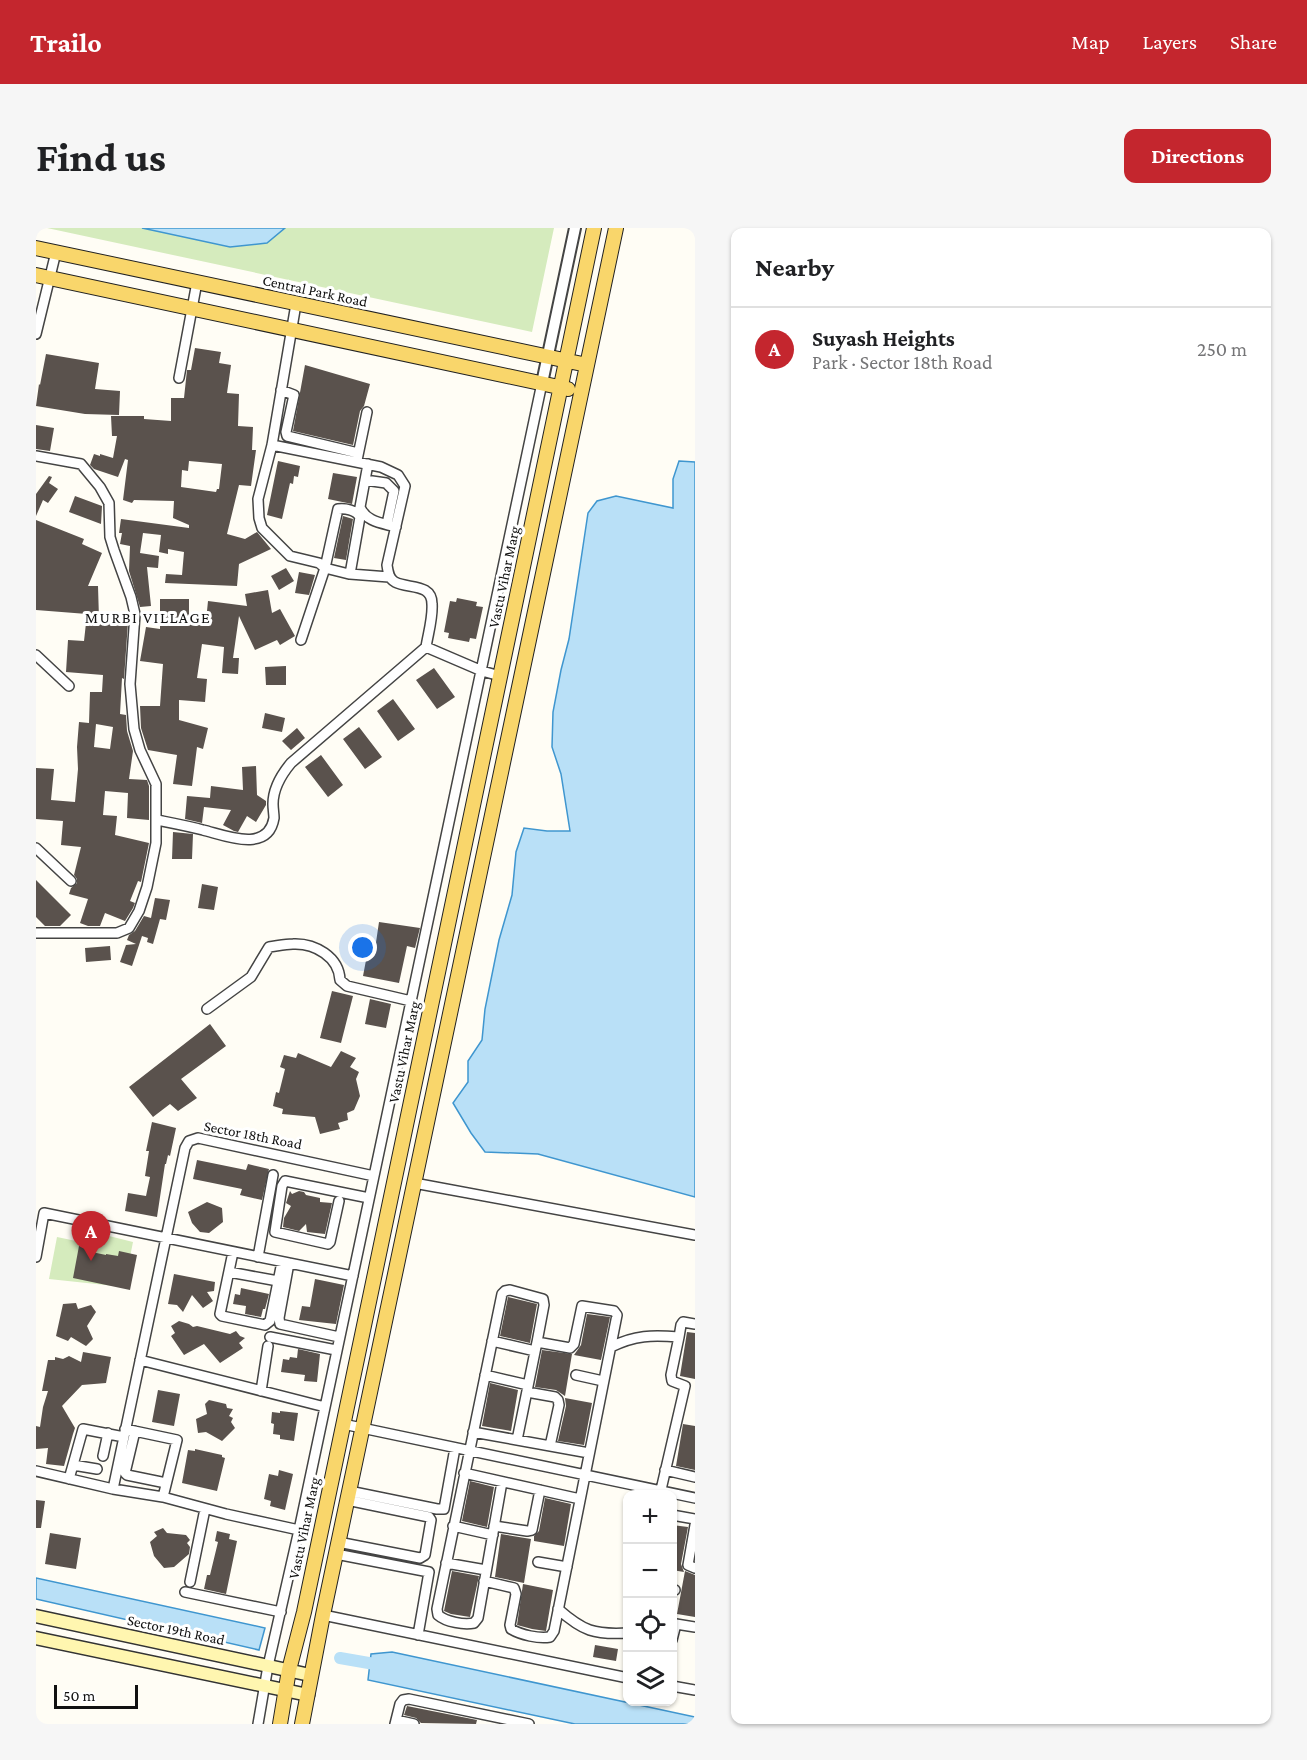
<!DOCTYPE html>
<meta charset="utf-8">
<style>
:root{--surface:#fff;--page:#f6f6f6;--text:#202124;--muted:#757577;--line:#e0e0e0;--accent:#c4262e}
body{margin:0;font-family:"Crimson Pro",serif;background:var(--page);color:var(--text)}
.controls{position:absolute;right:18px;bottom:18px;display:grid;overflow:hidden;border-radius:12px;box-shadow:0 2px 4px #0004}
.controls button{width:54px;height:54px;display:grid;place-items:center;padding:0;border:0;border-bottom:2px solid var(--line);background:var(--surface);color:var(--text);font:30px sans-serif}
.scale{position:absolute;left:18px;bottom:15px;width:84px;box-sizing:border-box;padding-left:6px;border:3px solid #111;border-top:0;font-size:16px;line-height:21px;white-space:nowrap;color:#111;-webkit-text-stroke:4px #fff;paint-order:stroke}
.you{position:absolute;left:327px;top:720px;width:21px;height:21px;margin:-15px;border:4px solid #fff;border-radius:50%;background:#1a73e8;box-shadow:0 0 0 9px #1a73e833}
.badge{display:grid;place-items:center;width:39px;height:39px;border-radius:50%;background:var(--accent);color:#fff;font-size:20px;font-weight:700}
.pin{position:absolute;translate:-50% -50px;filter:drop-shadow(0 2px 3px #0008)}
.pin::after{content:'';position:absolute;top:32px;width:21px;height:18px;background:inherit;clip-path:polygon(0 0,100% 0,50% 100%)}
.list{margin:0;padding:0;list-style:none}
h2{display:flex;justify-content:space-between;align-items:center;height:78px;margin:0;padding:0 24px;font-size:26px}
h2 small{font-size:20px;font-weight:400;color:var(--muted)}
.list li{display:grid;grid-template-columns:39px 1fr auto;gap:18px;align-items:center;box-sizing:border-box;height:84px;padding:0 24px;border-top:2px solid var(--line)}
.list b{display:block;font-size:22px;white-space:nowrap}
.list p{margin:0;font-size:20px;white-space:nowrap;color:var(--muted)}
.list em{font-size:20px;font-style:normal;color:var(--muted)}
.icon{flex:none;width:33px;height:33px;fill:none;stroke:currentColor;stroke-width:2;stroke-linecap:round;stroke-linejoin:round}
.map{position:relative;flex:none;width:659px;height:1496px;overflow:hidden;border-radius:12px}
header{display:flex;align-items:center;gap:36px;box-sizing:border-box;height:84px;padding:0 30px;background:var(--accent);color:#fff}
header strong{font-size:28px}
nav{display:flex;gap:33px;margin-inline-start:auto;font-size:21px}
.intro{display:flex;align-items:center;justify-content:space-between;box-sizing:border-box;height:144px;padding:0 36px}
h1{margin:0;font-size:42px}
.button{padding:15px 27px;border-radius:12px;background:var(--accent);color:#fff;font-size:21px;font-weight:700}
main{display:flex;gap:36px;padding:0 36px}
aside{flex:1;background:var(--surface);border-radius:12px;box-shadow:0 2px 4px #0004}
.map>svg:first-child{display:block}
.green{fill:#d5ebbd}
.water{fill:#b9e0f7;stroke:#3f96cf;stroke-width:1.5}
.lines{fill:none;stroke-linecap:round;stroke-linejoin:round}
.canal{stroke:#b9e0f7;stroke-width:12}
.building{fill:#5a524d;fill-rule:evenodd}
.minor-casing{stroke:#444;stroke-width:12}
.tertiary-casing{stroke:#444;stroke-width:14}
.secondary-casing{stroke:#333;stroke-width:15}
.primary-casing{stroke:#222;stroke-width:16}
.minor{stroke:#fff;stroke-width:9}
.tertiary{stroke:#fff;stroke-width:10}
.secondary{stroke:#fff6b0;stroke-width:12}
.primary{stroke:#f9d66b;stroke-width:14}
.labels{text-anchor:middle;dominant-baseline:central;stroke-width:6;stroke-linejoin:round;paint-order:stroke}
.street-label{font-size:15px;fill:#111;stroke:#fff}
.neighbourhood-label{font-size:16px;letter-spacing:1.5px;fill:#111;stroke:#fff}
</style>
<header>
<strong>Trailo</strong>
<nav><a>Map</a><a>Layers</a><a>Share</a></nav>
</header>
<div class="intro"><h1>Find us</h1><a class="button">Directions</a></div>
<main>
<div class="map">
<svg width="659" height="1496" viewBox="0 0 659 1496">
<rect width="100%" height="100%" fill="#fffdf5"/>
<path class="green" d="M11 0H518L496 104Z
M41 1004 65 1006 97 1014 88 1059 13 1051 21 1009 40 1013Z"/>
<path class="water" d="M106 0H249L231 15 194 19Z
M643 233 659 234V969L502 926 449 924 435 905 417 875 432 854V833L446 812 449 781 463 712 476 667 480 624 488 600 511 603H534L525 546 516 519 517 484 525 442 533 411 552 285 561 273 580 268 637 280V251Z
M0 1350 229 1400 223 1422 0 1371Z
M356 1424 659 1489V1496H539L332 1452 335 1426Z"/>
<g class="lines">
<path class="canal" d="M304 1430 350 1438"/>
</g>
<path class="building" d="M159 120 185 124 183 135 195 137 191 165 203 166 202 198 217 199 216 222H220L215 258 203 257 191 306 209 311 221 304 235 321 203 336 201 358 129 355 130 346 146 347 148 324 132 321V326L123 324 125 307 107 305 104 325 123 328 122 340 111 339 115 378 104 379 93 343 94 318 84 316 86 305H83L85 291 153 300V297L137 290 138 273 98 272 96 275 87 272 92 232 89 231 82 249 58 241 54 237 58 226 64 228V226L77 230 81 208H76L75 188H108V191L135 193V170H148L151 142H155ZM153 233 186 236 183 261H181L180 264 145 259 146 242 152 243Z
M10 126 63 135 59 161 84 163 83 187 49 186 0 178 3 156 4 157Z
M269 137 334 156 328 178 324 183 317 217 257 203Z
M0 197 18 200 14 223 0 221Z
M242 233 264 238 262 249 258 248 257 256 254 255 246 291 231 287Z
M297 245 321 249 316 276 292 271Z
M13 248 16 249 13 255 22 261 12 275 7 272 0 288V266Z
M39 268 66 278 65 296 33 284Z
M307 288 317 291 310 332 298 330Z
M0 292 48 311 46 316 66 325 52 358H62L63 391 92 394 88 451 86 450 84 486 90 487 91 503 97 523 93 551 111 552 113 558V592L91 590 92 565 69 563 67 587 81 588 79 607 113 615 105 654 102 653 94 673 99 675 97 680 89 693 69 685 64 698H52L44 695 52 671 33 666 35 660 41 655V651L38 647 45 619 25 617 27 593 0 591V540L18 541 15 572 39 574 42 541 41 519 43 494 53 495 54 464H66L67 447 30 444 32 412 48 413 51 386 0 382ZM60 496 77 499 74 521 58 519Z
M250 340 258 353 243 362 235 348Z
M263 344 279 347 273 367 259 365Z
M232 362 236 385 244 381 259 408 244 417 241 412 219 422 203 388 197 430H203L202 446 186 445 188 419 166 416 161 450 171 451 169 474 143 472V492L172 500 167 521 161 519 156 558 137 556 141 527 112 522 105 500 104 478H124L127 436 104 433 110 399 124 401V371H153V392L170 393 172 373 211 378 209 366Z
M421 370 441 374 440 378 447 379 440 411 434 410 433 414 412 410 413 405 408 404 414 373 420 374Z
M250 438V457H230L229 439Z
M398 440 419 469 401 481 380 452Z
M357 471 379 501 362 513 341 483Z
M229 485 249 490 246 504 226 500Z
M323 499 346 529 329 541 307 511Z
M261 500 269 510 255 522 246 513Z
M285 527 307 557 292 569 269 539Z
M220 538 221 567 230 573V577L220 594 211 588 202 604 198 603 187 597 195 582 168 579 166 595 149 591 151 568 174 570 175 558 207 562 206 539Z
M137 604 157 606 156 631H136Z
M0 652 35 687 24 698H9L0 689Z
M166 656 182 659 178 682 162 680Z
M119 670 134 672 130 692 124 691 117 716 111 714 112 710 106 708 96 738 84 734 90 717 100 716 91 712 93 707 99 703 108 688 115 690Z
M343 694 384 700 379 720 371 718 363 755 327 748 331 727 338 728Z
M74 718 75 732 50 734 49 720Z
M296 763 317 768 305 815 284 810Z
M334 771 355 776 350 800 329 796Z
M174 796 190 818 145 851 161 870 142 883 134 876 117 889 93 859Z
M305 823 320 830 314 839 323 844 320 851 324 868 318 882 311 885 312 892 302 895 304 901 284 906 279 889 246 886 247 881 237 878 240 864 243 865 249 841 244 839 248 827 260 830 262 825 295 839Z
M116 894 140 900 134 928 132 927 130 936H129L121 989 89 983 92 965 110 968 114 949 109 948 113 923H110Z
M161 932 210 942 212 936 233 941 226 972 204 967 206 961 157 951Z
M254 963 256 966 263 963 268 964 270 967 284 970V974L296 975 289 1006 271 1004 270 996 263 1003 247 999 248 990 255 978 250 975Z
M171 974 186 980 187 994 173 1005 164 1004 156 995 152 984Z
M43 1018 52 1019 51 1023 70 1027V1026L82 1028 83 1023 101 1027 94 1062 37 1050Z
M138 1046 179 1054 178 1063 171 1064 177 1073 167 1080 156 1067 147 1084 141 1077 132 1076Z
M279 1051 308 1057 300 1096 263 1092 266 1078 274 1079Z
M205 1060 233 1066 229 1081H227L225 1089 209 1086 210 1078 197 1076 199 1066 204 1067Z
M472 1069 501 1076 494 1115 464 1108Z
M40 1075 42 1081 55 1077 60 1084 51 1098 57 1111 50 1118 35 1109 32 1113 20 1108 27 1076Z
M551 1086 574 1089 565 1132 538 1127 545 1117Z
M143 1093 153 1096 157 1099 161 1098 194 1106 200 1103 204 1108 209 1110 203 1115 207 1120 184 1135 168 1116 148 1127 135 1108 139 1105 135 1098Z
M651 1104 659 1105V1151L644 1148Z
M262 1121 284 1126 281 1154 268 1153 269 1147 245 1144 247 1131 253 1132 254 1129 261 1130Z
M506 1122 536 1126 529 1168 520 1162 499 1159Z
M47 1124 75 1129 70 1155 46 1157 26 1178 39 1200 37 1206 28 1238 10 1236 12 1220 0 1221V1198L4 1199 7 1179 12 1163H6L12 1132H19V1129L27 1131 33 1128 45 1134Z
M454 1155 482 1162 475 1203 446 1198Z
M122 1162 144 1166 138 1198 116 1194Z
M529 1170 556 1175 548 1217 522 1213 530 1178Z
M173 1172 190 1176 191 1180 197 1181 193 1188 197 1190 195 1194 199 1200 186 1213 170 1204 162 1205 160 1191 171 1186 169 1176Z
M244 1183 262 1185 258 1213 244 1211V1207L237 1206 238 1196 235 1195 236 1184 244 1185Z
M647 1196 659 1198V1242L640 1238Z
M159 1221 186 1227V1229L189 1230 181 1263 146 1255 152 1222 159 1223Z
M243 1242 257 1246 249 1282 234 1278 235 1273 228 1271 233 1246 242 1248Z
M434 1253 458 1259 451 1299 426 1293Z
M509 1270 535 1276 528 1318 498 1313V1308L503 1303Z
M0 1272 9 1273 5 1300H0Z
M636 1297 652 1299 645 1336 648 1344 636 1342Z
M127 1300 131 1305 150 1307 154 1312 151 1315 154 1319 153 1326 138 1339 128 1340 118 1328 114 1314 121 1308 118 1304Z
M181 1303 194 1306 193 1311 201 1313 190 1366 168 1361 171 1347H174L182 1314 179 1313Z
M14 1305 45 1310 40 1341 9 1336Z
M465 1306 495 1311 488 1355 459 1349Z
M416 1343 443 1348 434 1389 415 1386 408 1383Z
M649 1343 659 1347V1389L641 1386Z
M487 1356 517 1362 510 1403 496 1401 481 1397Z
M559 1417 582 1421 580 1433 557 1429Z
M371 1478 441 1492 440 1496 385 1495 380 1490 368 1487Z"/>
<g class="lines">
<g class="minor-casing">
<path id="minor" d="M260 76 236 217 222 271 223 290 226 300 254 328 283 335 289 340 265 412
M0 106 20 24
M143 150 161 54
M245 162 258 167 250 204 251 208 322 225
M236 217 345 239 362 247 369 258 351 337C352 344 353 351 359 354 372 361 396 355 396 376 397 390 392 406 390 419
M0 228 45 236 64 259 73 275 74 309 78 322 95 369 99 386 94 456 98 501 104 522 120 556V615L111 659 103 683 93 700 81 705H0
M321 232 331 184
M332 236 324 279C330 294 346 295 360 299
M329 252 350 255 358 263 351 296
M314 346 324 289C320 282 309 280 302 281L289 340 313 346H314L353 349
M0 427 33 458
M121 592C136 595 152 598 167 602 188 607 232 626 238 590 238 586 237 581 237 576 237 560 245 547 255 535L390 419 446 443 464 448
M0 620 35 653
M171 781 215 749 233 719C241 718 249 716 257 716 279 715 303 729 304 752L311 758 375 773
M378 955 659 1007
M303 973 294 1014 292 1016 239 1004 246 958 249 953 333 970
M197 1024 184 1086 186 1088 229 1097 234 1093 246 1034
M0 1029 8 985 317 1048
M222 1029 237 947
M253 1035 243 1090 244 1096 303 1109
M193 1044 242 1053
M234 1109 300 1122
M643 1109 645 1097 647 1094 659 1096
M456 1113 499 1123
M575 1119C599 1107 616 1107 643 1109L635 1147 636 1153 649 1158 624 1266
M104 1132 289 1179
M449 1147 492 1157
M540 1147 567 1153
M225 1163 232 1118
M491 1164 519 1169 522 1172 523 1177 514 1218
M307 1196 659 1270
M89 1201 141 1212 127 1269
M99 1203 89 1245 91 1247 130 1255
M437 1204 553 1225
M481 1212 501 1114
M67 1228 72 1205
M37 1237 61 1241
M629 1242 659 1249
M0 1243 77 1261 127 1269 190 1286 263 1302
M428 1245 544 1271
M33 1251 47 1201 88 1209
M77 1261 149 920 153 913 162 910 338 948
M313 1263 401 1281H408L419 1220
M636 1287 659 1291
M659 1297 652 1337 659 1340
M417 1298 457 1307
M458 1298 491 1303 496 1302 504 1262
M302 1314 384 1330 389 1327 395 1292 393 1289 311 1272
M300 1326 393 1344 382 1407
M502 1334 531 1339
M410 1335 450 1342
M448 1353 478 1360 480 1366 474 1397 475 1401C485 1407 503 1411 514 1409L518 1403 581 1087 578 1083 546 1078 538 1116 534 1120 501 1114 508 1077 507 1071 474 1062 469 1063 466 1066 401 1381 402 1387C410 1394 428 1397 438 1395L442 1390 466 1254
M154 1354 169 1281
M636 1362H639
M149 1364 245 1384
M522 1381C547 1403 558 1407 592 1405
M287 1387 592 1450
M636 1412 640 1396 659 1399
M636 1458 659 1462
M360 1492 378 1496
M222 1496 232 1438 263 1302 506 155
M359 1496 364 1476 367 1472 373 1471 493 1496"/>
</g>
<g class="tertiary-casing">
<path id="tertiary" d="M506 155 539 0"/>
</g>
<g class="secondary-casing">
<path id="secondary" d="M0 1388 274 1447
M0 1410 272 1467"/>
</g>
<g class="primary-casing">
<path id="primary" d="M0 20 551 137
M0 47 532 161
M244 1496 253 1442 268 1384 558 0
M266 1496 287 1387 580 0"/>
</g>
<use href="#minor" class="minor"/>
<use href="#tertiary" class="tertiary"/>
<use href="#secondary" class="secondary"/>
<use href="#primary" class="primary"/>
</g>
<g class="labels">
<g class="street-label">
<text transform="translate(279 63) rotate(12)">Central Park Road</text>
<text transform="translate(468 349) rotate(-78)">Vastu Vihar Marg</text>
<text transform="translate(368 824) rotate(-78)">Vastu Vihar Marg</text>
<text transform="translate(217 907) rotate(11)">Sector 18th Road</text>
<text transform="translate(268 1300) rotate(-78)">Vastu Vihar Marg</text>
<text transform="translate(140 1402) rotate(12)">Sector 19th Road</text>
</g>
<g class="neighbourhood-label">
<text x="112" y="389">MURBI VILLAGE</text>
</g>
</g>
</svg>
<div class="controls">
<button>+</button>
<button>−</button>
<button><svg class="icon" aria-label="locate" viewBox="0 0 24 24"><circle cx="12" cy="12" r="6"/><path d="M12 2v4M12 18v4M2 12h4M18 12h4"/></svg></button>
<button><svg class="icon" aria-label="layers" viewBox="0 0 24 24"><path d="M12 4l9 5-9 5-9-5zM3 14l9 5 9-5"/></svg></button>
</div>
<div class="scale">50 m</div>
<div class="you"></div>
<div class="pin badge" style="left:55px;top:1033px">A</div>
</div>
<aside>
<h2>Nearby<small></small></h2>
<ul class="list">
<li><span class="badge">A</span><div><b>Suyash Heights</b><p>Park · Sector 18th Road</p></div><em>250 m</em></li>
</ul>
</aside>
</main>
